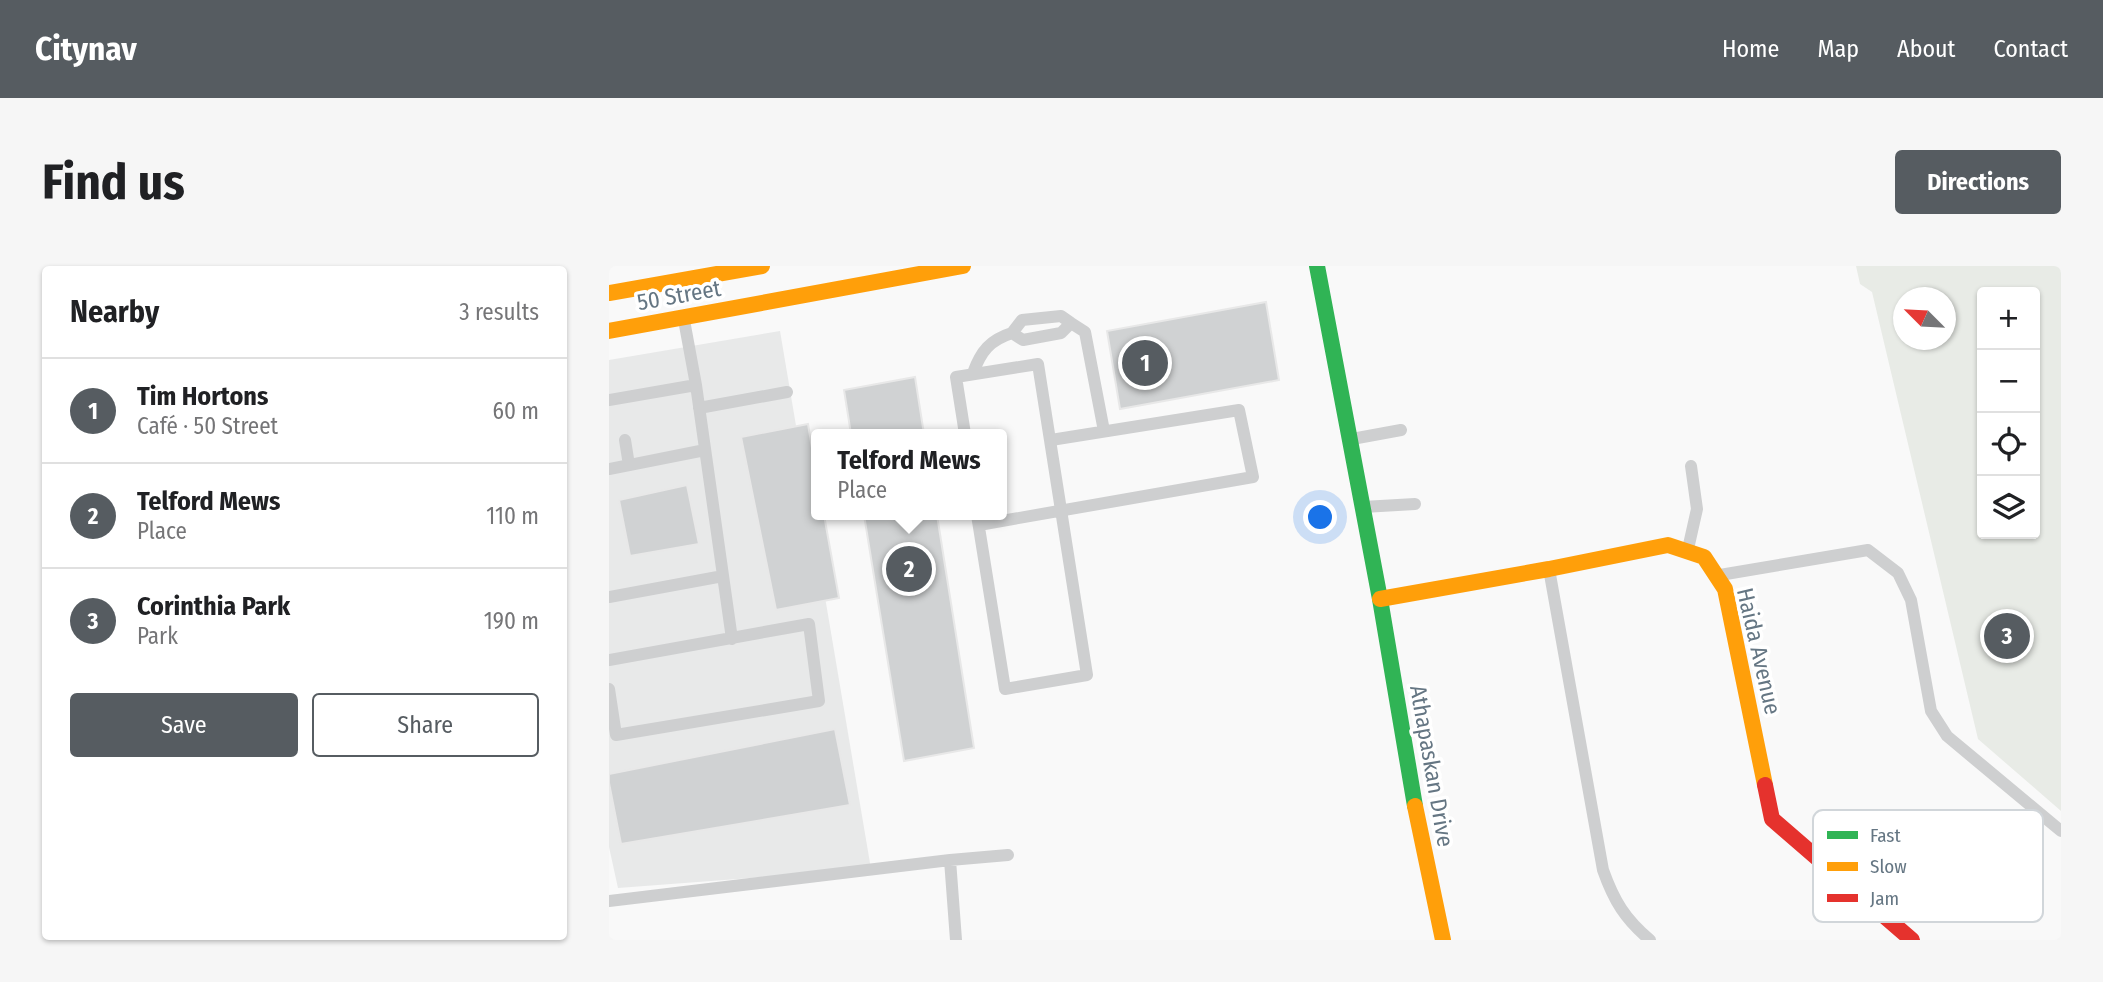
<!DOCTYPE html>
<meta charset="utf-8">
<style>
:root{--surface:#fff;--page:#f6f6f6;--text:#202124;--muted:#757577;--line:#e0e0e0;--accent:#565c61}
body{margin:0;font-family:"Fira Sans Condensed",sans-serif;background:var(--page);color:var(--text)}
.controls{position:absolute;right:21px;top:21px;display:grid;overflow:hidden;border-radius:7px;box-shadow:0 2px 5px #0004}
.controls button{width:63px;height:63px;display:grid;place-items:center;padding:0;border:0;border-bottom:2px solid var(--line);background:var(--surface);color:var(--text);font:35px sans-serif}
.compass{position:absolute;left:1284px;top:21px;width:63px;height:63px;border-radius:50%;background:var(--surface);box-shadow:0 2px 5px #0004;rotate:294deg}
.you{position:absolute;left:712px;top:252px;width:24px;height:24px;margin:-18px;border:5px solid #fff;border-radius:50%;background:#1a73e8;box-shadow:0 0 0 10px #1a73e833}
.badge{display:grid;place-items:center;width:46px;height:46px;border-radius:50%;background:var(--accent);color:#fff;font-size:23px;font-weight:700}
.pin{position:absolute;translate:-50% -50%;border:4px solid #fff;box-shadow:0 2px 7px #0006}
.popup{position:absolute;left:202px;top:163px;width:196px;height:91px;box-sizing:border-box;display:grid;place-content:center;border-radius:7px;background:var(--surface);filter:drop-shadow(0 2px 5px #0005);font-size:23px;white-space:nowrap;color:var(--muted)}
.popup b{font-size:26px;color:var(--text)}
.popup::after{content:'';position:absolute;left:50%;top:100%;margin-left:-14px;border:14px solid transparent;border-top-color:var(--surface)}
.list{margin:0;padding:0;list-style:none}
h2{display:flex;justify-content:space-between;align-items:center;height:91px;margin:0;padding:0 28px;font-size:30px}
h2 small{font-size:23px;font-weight:400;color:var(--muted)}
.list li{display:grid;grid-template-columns:46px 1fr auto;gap:21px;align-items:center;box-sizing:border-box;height:105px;padding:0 28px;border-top:2px solid var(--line)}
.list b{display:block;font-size:26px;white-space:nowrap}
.list p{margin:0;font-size:23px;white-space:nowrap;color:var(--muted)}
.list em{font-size:23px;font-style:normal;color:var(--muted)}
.actions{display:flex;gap:14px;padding:21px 28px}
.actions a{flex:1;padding:16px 0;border:2px solid var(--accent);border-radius:7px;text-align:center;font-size:24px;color:var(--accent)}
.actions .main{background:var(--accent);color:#fff}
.icon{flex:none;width:38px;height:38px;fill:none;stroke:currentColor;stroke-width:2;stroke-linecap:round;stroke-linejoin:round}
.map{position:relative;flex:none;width:1452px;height:674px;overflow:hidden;border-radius:7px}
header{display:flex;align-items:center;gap:42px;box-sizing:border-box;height:98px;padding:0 35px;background:var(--accent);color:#fff}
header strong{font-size:33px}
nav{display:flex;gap:38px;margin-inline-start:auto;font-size:24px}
.intro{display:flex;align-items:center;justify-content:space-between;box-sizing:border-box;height:168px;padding:0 42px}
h1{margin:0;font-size:49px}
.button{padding:18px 32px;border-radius:7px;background:var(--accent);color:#fff;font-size:24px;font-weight:700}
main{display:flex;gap:42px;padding:0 42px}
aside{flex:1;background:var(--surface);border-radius:7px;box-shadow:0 2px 5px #0004}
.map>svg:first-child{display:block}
.built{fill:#e8e9e9}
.green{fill:#e8ebe6;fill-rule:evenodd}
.building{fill:#d0d2d3;stroke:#e8e8e8;stroke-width:2}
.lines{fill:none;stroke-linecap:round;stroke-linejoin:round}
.lane{stroke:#cecfd0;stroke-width:12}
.fast{stroke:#30b455;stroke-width:16}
.slow{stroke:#ff9f0a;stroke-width:16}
.jam{stroke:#e5322d;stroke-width:16}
.labels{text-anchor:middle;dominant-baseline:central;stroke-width:7;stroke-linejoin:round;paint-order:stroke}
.street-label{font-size:23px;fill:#657683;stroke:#fff}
.key{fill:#fff;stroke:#d1d6da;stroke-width:2}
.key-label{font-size:19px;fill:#657683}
</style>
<header>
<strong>Citynav</strong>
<nav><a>Home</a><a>Map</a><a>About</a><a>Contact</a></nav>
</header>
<div class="intro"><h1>Find us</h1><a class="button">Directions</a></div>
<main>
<aside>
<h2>Nearby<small>3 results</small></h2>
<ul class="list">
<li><span class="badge">1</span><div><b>Tim Hortons</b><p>Café · 50 Street</p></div><em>60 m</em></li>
<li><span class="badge">2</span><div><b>Telford Mews</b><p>Place</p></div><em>110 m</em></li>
<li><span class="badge">3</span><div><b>Corinthia Park</b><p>Park</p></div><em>190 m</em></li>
</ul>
<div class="actions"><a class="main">Save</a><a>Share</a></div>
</aside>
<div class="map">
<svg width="1452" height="674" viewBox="0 0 1452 674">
<rect width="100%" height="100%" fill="#f9f9f9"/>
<path class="built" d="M171 65 262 603 9 622 0 581V94Z"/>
<path class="green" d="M1247 0H1452V545L1369 473 1263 26 1251 18ZM1373 26H1426V268H1373ZM1294 32H1336V74H1294Z"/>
<path class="building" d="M657 36 670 114 511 143 498 65Z
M306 111 315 168H242L235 124Z
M199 158 207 206V249H215L230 332 167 344 132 171Z
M78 219 90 278 21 290 10 234Z
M255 249H328L365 482 295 495Z
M226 463 241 539 12 578 0 517V508Z"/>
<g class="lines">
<path class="lane" d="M403 67 413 54 452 50 462 57
M364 107C372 85 381 74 403 67L414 74 452 67 462 57 476 66 495 165
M87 119 123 373
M0 134 87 119 75 54
M90 142 178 126
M356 168 347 111 429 98 478 409 396 423 368 249
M743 173 792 164
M16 174 20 199
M0 203 96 184
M754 241 806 238
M370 259 644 211 630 144 442 174
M1079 283 1088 243 1082 200
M940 303 994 604C1005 635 1016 653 1041 674
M1111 309 1259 284 1289 307 1302 334 1322 445 1338 470 1452 565
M0 331 114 310
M0 394 200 358 210 435 7 469 0 423
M341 594 347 674
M0 635 341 594 399 589"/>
<path class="fast" d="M708 0 771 333 806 540"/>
<path class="slow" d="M0 27 153 0
M0 65 354 0
M771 333 940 303 1059 279 1095 291 1116 323 1156 519
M806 540 834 674"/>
<path class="jam" d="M1156 519 1163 553 1303 674"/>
</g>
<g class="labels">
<g class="street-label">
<text transform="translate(70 29) rotate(-10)">50 Street</text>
<text transform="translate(1150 385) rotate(77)">Haida Avenue</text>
<text transform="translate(823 500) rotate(80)">Athapaskan Drive</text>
</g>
</g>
<rect x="1204" y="544" width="230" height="112" rx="10" class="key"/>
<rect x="1218" y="565" width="31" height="8" fill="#30b455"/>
<rect x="1218" y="596" width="31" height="9" fill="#ff9f0a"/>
<rect x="1218" y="628" width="31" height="8" fill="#e5322d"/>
<g class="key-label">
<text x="1261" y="576">Fast</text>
<text x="1261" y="607">Slow</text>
<text x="1261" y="639">Jam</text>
</g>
</svg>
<div class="controls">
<button>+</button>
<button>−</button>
<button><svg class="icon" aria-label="locate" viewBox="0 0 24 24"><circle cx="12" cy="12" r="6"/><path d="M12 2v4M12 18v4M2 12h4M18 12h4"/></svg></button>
<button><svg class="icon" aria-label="layers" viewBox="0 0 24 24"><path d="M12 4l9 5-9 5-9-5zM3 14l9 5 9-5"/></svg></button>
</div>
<svg class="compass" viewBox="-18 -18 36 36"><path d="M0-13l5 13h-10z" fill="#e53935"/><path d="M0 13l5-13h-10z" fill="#757577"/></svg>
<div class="you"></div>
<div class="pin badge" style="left:536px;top:97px">1</div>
<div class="pin badge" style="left:300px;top:303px">2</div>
<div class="popup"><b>Telford Mews</b>Place</div>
<div class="pin badge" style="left:1398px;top:370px">3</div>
</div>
</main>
